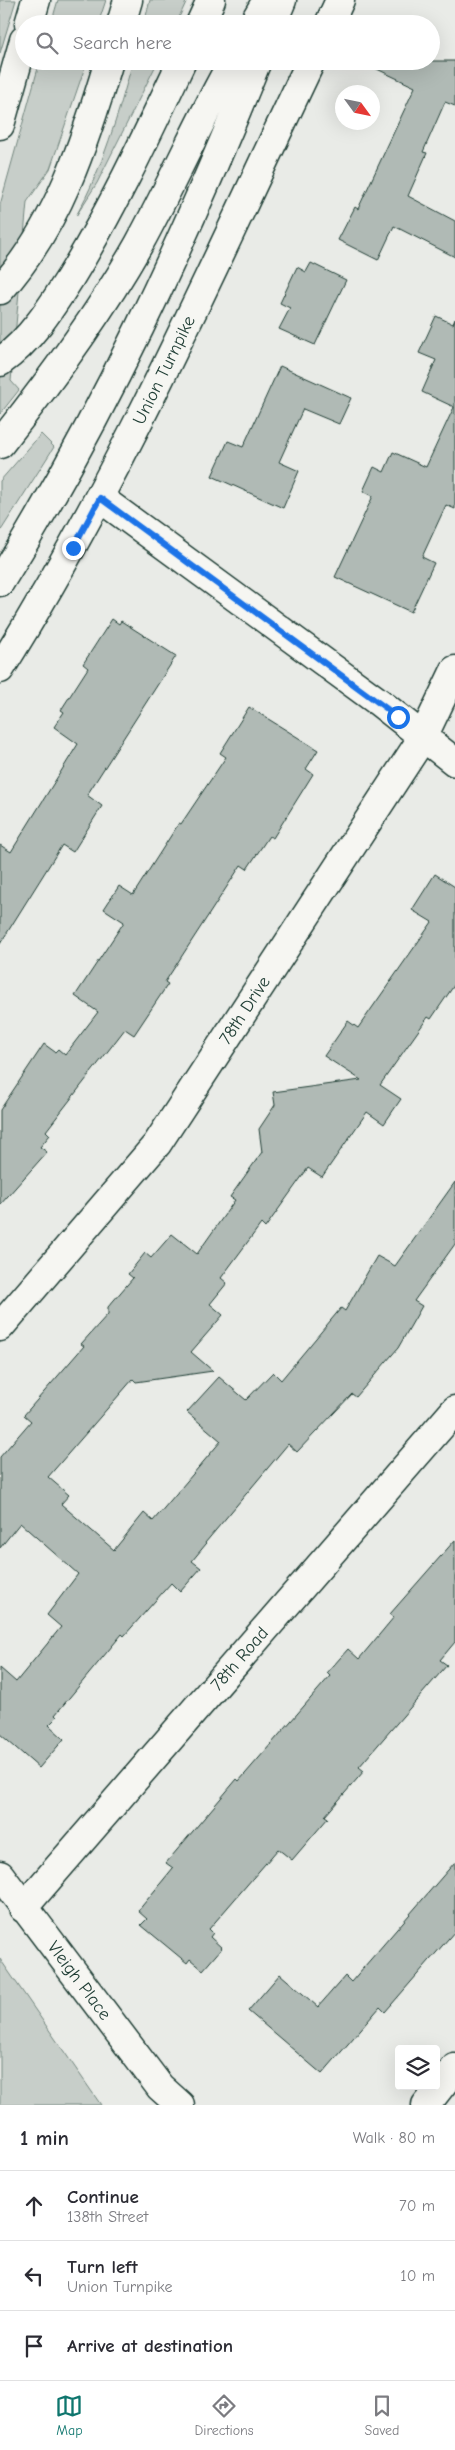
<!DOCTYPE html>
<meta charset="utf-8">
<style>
:root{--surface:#fff;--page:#f7f7f7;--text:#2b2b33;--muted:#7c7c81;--line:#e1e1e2;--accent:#0f766e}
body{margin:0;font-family:"Comic Neue",sans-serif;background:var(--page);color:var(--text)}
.controls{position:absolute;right:15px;bottom:15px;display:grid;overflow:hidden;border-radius:5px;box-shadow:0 5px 20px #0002}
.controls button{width:45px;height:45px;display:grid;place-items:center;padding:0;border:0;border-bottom:1px solid var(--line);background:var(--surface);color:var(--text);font:25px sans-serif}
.compass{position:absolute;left:335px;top:85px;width:45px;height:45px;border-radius:50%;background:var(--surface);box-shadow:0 5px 20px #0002;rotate:123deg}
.stop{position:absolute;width:15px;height:15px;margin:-11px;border:4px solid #1a73e8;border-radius:50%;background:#fff}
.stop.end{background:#1a73e8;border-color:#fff;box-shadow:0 1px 5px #0008}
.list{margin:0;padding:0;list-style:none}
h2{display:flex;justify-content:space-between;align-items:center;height:65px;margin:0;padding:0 20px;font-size:21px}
h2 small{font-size:16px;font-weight:400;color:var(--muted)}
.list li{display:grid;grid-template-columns:32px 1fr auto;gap:15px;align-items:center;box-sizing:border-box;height:70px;padding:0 20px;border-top:1px solid var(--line)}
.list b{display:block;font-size:19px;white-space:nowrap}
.list p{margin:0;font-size:16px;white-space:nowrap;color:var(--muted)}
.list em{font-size:16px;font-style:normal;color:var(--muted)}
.icon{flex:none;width:28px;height:28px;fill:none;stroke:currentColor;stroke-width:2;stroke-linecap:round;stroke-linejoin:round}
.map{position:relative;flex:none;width:455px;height:2105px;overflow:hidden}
.search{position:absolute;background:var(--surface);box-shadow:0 5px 20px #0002;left:15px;right:15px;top:15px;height:55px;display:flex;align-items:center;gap:12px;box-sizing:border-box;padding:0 18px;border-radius:28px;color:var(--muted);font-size:19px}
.sheet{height:275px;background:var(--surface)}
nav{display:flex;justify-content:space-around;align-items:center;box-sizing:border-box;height:70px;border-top:1px solid var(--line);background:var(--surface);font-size:14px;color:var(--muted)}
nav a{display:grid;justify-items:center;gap:2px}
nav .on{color:var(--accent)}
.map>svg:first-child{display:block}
.green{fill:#c7cec9;stroke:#73867e}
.building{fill:#b0bab5;stroke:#1f3d34}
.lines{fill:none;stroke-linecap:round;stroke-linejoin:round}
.minor-casing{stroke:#1f3d34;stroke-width:31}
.tertiary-casing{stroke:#1f3d34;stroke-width:31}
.primary-casing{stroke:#1f3d34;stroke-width:31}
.motorway-casing{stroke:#1f3d34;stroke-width:31}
.minor{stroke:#f6f6f2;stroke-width:28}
.tertiary{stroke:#f6f6f2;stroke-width:28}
.primary{stroke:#f6f6f2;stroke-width:28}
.motorway{stroke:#f6f6f2;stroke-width:28}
.route{stroke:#1a73e8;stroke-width:6}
.labels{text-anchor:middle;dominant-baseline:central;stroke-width:4.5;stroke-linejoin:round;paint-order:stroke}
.street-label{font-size:18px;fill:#1f3d34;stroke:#f6f6f2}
</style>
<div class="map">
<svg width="455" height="2105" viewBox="0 0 455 2105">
<rect width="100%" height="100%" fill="#e9ebe7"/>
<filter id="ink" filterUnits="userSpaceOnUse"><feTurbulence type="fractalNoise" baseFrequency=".02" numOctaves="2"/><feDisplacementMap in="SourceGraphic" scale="10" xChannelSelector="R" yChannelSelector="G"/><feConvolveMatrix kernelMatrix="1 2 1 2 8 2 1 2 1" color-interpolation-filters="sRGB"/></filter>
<g filter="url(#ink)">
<path class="green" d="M0 0H16L0 53Z
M58 0H106L98 24H51Z
M150 0H187L176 24H144Z
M40 61H87L50 169 27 202 11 381 19 390 0 414V205Z
M133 61H158L97 183 76 216C103 167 118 115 133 61Z
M41 434 54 447 0 532V481Z
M0 1959 101 2105H0Z"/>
<path class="building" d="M360 61H455V106L445 102 423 152 427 153 408 196 455 221V257L394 226 378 260 338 240 355 207 358 209 415 87Z
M311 263 346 280 315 345 279 329 290 308 280 303 297 267 306 272Z
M436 316 453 324 455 319V509L446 505 422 557 434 563 411 612 335 577 373 496 363 491 374 467 384 472 393 452 426 467 454 407 422 392 436 360 419 353Z
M280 366 351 398 339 424 303 409 279 462 299 471 283 508 212 476 228 441 243 447Z
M112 619 119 624 121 621 176 656 87 795 102 806 73 852 62 845 0 944V845L11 852 78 744 54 727 64 712 61 710 88 668 83 664Z
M249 707 318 750 306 769 313 774 273 838 269 836 247 869 241 865 165 982 168 984 134 1035 125 1029 46 1131 50 1135 40 1147 47 1152 0 1205V1110L44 1044 55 1052 58 1049 65 1055 98 1012 75 996 124 922 104 909 119 886 133 895 179 823 181 824 226 757 220 753Z
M435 874 455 887V984L431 1019 428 1017 380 1085 401 1099 384 1124 367 1112 322 1177 308 1168 265 1228 261 1224 221 1278 227 1283 210 1304 223 1315 191 1352 213 1371 136 1382 133 1379 48 1477 69 1495 61 1504 114 1550 144 1513 153 1521 221 1441 187 1412 219 1377 246 1400 273 1372 281 1380 341 1308 345 1311 377 1256 395 1266 455 1182V1244L414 1301 422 1306 398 1348 356 1397 352 1394 297 1452 288 1444 205 1543 206 1544 192 1561 201 1568 180 1592 171 1583 124 1636 122 1634 55 1715 57 1717 49 1725 64 1739 39 1768 0 1734V1668L16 1682 61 1627 47 1615 78 1574 20 1523 0 1548V1457L31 1421 24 1415 84 1346 81 1344 108 1314V1307L133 1278 128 1274 145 1253 151 1258 172 1234 197 1254 235 1200 230 1197 262 1152 259 1129 275 1105 273 1092 361 1080 324 1056 348 1021 358 1028 432 922 412 910Z
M455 1540V1642L440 1660 447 1665 359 1767 364 1771 325 1816 328 1818 292 1860 278 1849 209 1929 213 1933 210 1937 222 1948 203 1970 190 1959 187 1963 141 1925 147 1919 138 1911 173 1868 166 1863 237 1779 239 1781 330 1676 327 1673 348 1649 359 1659 394 1617 390 1614Z
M455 1862V1931L385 2012 380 2007 322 2074 248 2011 280 1974 318 2007 345 1976 351 1982Z"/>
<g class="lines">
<g class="minor-casing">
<g id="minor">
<path d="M100 498 380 703 455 762"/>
<path id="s1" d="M0 1327 157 1144 423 737 455 670"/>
<path id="s2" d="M0 1875 160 2087 180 2105"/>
<path id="s3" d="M23 1908 455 1410"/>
<path d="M426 2105 455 2068"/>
</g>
</g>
<g class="tertiary-casing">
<g id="tertiary">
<path d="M329 24 340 0"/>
<path id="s4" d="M0 669C121 476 213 267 311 61"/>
</g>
</g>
<g class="primary-casing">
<path id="primary" d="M272 24 282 0
M0 582C103 417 184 241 257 61"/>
</g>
<g class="motorway-casing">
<path id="motorway" d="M29 24 36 0
M121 24 128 0
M200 24 211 0
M253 24 267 0
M0 125 24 40
M0 290C58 226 85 142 109 61
M0 362C30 341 51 308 70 278 113 208 147 135 182 61
M0 444C51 380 99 315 139 244 172 184 199 121 233 61"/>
</g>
<use href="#minor" class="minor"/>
<use href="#tertiary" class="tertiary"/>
<use href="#primary" class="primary"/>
<use href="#motorway" class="motorway"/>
</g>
</g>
<g class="lines" filter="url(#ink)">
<path class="route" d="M73 548 100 498 398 717"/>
</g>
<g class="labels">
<g class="street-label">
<text stroke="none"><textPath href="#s4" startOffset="341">Union Turnpike</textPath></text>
<text stroke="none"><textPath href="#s1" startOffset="401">78th Drive</textPath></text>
<text stroke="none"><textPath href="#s3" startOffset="330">78th Road</textPath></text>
<text stroke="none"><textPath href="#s2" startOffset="132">Vleigh Place</textPath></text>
</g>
</g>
</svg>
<div class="controls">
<button><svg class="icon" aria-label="layers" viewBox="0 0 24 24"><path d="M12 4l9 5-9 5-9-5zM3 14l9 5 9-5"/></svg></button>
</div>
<svg class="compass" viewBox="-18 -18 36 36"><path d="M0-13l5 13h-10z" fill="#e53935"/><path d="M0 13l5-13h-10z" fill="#7c7c81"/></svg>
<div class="stop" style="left:398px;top:717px"></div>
<div class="stop end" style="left:73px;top:548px"></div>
<div class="search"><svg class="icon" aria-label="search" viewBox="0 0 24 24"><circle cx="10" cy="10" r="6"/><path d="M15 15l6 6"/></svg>Search here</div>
</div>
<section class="sheet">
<h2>1 min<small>Walk · 80 m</small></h2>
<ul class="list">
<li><svg class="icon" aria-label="ahead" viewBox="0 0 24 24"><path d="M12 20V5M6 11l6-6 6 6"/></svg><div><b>Continue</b><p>138th Street</p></div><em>70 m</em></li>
<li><svg class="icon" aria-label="left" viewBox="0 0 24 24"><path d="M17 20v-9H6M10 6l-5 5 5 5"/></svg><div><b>Turn left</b><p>Union Turnpike</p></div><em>10 m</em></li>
<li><svg class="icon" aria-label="arrive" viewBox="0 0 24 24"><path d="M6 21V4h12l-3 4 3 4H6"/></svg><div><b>Arrive at destination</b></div></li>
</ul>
</section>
<nav>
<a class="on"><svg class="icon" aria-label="map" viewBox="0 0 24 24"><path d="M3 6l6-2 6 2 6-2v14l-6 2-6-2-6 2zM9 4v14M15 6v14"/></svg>Map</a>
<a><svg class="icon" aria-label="directions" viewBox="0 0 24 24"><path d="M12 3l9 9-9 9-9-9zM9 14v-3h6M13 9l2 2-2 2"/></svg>Directions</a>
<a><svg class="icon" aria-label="saved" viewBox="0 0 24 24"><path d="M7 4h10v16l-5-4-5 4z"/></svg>Saved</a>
</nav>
